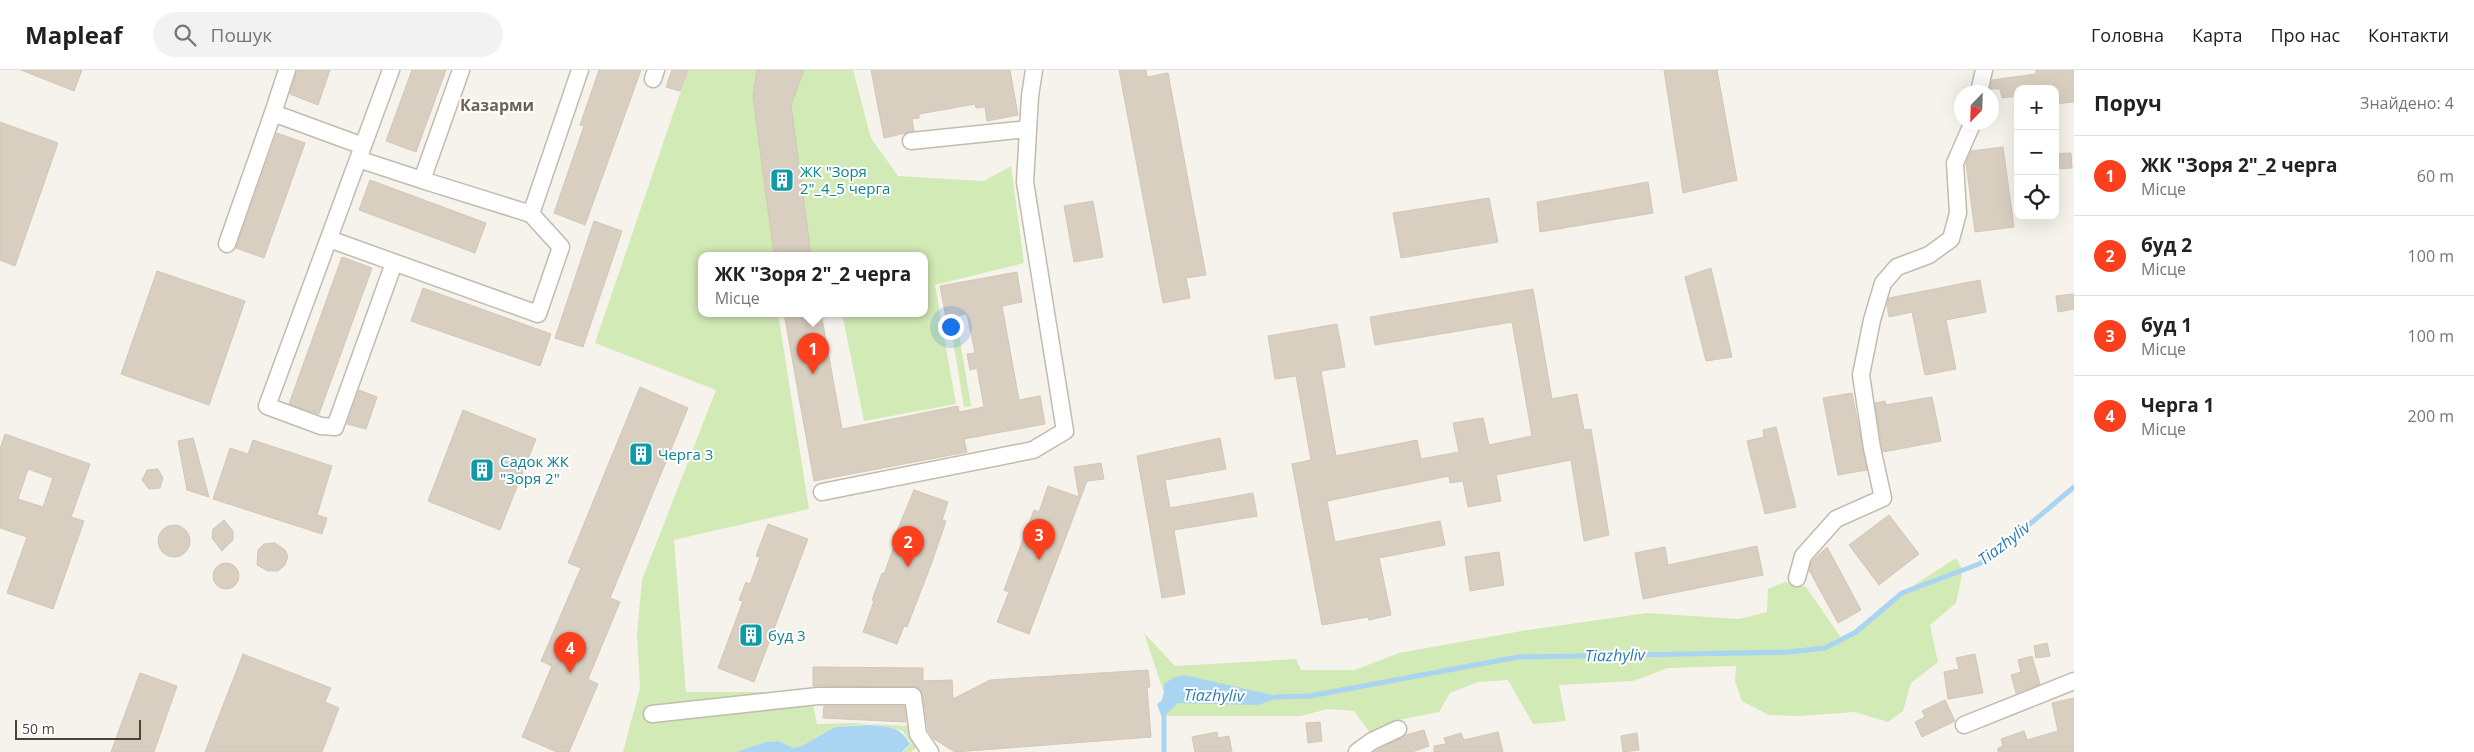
<!DOCTYPE html>
<html lang="uk">
<meta charset="utf-8">
<style>
:root{--surface:#fff;--page:#f2f2f2;--text:#222;--muted:#767676;--line:#e0e0e0;--accent:#fc3f1d}
body{margin:0;font-family:"Open Sans",sans-serif;background:var(--page);color:var(--text)}
.controls{position:absolute;right:15px;top:15px;display:grid;overflow:hidden;border-radius:10px;box-shadow:0 5px 20px #0002}
.controls button{width:45px;height:45px;display:grid;place-items:center;padding:0;border:0;border-bottom:1px solid var(--line);background:var(--surface);color:var(--text);font:25px sans-serif}
.compass{position:absolute;left:1954px;top:15px;width:45px;height:45px;border-radius:50%;background:var(--surface);box-shadow:0 5px 20px #0002;rotate:203deg}
.scale{position:absolute;left:15px;bottom:12px;width:126px;box-sizing:border-box;padding-left:5px;border:2px solid #4b4439;border-top:0;font-size:14px;line-height:18px;white-space:nowrap;color:#4b4439;-webkit-text-stroke:4px #fff;paint-order:stroke}
.you{position:absolute;left:950px;top:256px;width:18px;height:18px;margin:-12px;border:4px solid #fff;border-radius:50%;background:#1a73e8;box-shadow:0 0 0 8px #1a73e833}
.badge{display:grid;place-items:center;width:32px;height:32px;border-radius:50%;background:var(--accent);color:#fff;font-size:16px;font-weight:700}
.pin{position:absolute;translate:-50% -41px;filter:drop-shadow(0 1px 2px #0008)}
.pin::after{content:'';position:absolute;top:26px;width:18px;height:15px;background:inherit;clip-path:polygon(0 0,100% 0,50% 100%)}
.popup{position:absolute;left:698px;top:182px;width:230px;height:65px;box-sizing:border-box;display:grid;place-content:center;border-radius:10px;background:var(--surface);filter:drop-shadow(0 1px 4px #0005);font-size:16px;white-space:nowrap;color:var(--muted)}
.popup b{font-size:19px;color:var(--text)}
.popup::after{content:'';position:absolute;left:50%;top:100%;margin-left:-10px;border:10px solid transparent;border-top-color:var(--surface)}
.list{margin:0;padding:0;list-style:none}
h2{display:flex;justify-content:space-between;align-items:center;height:65px;margin:0;padding:0 20px;font-size:21px}
h2 small{font-size:16px;font-weight:400;color:var(--muted)}
.list li{display:grid;grid-template-columns:32px 1fr auto;gap:15px;align-items:center;box-sizing:border-box;height:80px;padding:0 20px;border-top:1px solid var(--line)}
.list b{display:block;font-size:19px;white-space:nowrap}
.list p{margin:0;font-size:16px;white-space:nowrap;color:var(--muted)}
.list em{font-size:16px;font-style:normal;color:var(--muted)}
.icon{flex:none;width:28px;height:28px;fill:none;stroke:currentColor;stroke-width:2;stroke-linecap:round;stroke-linejoin:round}
.map{position:relative;flex:none;width:2074px;height:682px;overflow:hidden}
header{display:flex;align-items:center;gap:30px;box-sizing:border-box;height:70px;padding:0 25px;background:var(--surface);border-bottom:1px solid var(--line)}
header strong{font-size:24px}
nav{display:flex;gap:28px;margin-inline-start:auto;font-size:18px}
.search{width:350px;height:45px;background:var(--page);display:flex;align-items:center;gap:12px;box-sizing:border-box;padding:0 18px;border-radius:28px;color:var(--muted);font-size:19px}
main{display:flex}
aside{flex:1;background:var(--surface)}
.map>svg:first-child{display:block}
.green{fill:#d2eab5}
.water{fill:#a9d4f2}
.lines{fill:none;stroke-linecap:round;stroke-linejoin:round}
.stream{stroke:#a9d4f2;stroke-width:5}
.building{fill:#d8cfc1;stroke:#d3c7b4;fill-rule:evenodd}
.minor-casing{stroke:#c2bbae;stroke-width:19}
.minor{stroke:#fff;stroke-width:16}
.labels{text-anchor:middle;dominant-baseline:central;stroke-width:4;stroke-linejoin:round;paint-order:stroke}
.culture-label{font-size:15px;fill:#0d838f;stroke:#fff;text-anchor:start}
.neighbourhood-label{font-size:16px;font-weight:bold;fill:#6e6250;stroke:#fff}
.water-label{font-size:16px;font-style:italic;fill:#2e7ab2;stroke:#fff}
</style>
<header>
<strong>Mapleaf</strong>
<div class="search"><svg class="icon" aria-label="search" viewBox="0 0 24 24"><circle cx="10" cy="10" r="6"/><path d="M15 15l6 6"/></svg>Пошук</div>
<nav><a>Головна</a><a>Карта</a><a>Про нас</a><a>Контакти</a></nav>
</header>
<main>
<div class="map">
<svg width="2074" height="682" viewBox="0 0 2074 682">
<rect width="100%" height="100%" fill="#f6f3ec"/>
<path class="green" d="M688 0H853L871 68 898 106 984 111 1011 96 1024 193 935 215 956 334 864 351 842 243H924V185H702V243H778L809 439 674 470 686 622H797L813 636 817 654 855 653 908 656 918 676 911 682H903L911 674 903 661 890 657 868 654 835 657 802 676 794 678 778 671 766 672 736 682H623L640 618 637 564 642 510 716 320 595 273Z
M957 251 971 336 964 337 950 252Z
M1956 488 1963 500 1956 533 1930 555 1938 592 1911 613 1903 641 1888 652 1855 642 1798 646 1769 645 1742 631 1735 611 1736 596 1668 598 1633 611 1559 615 1566 651 1533 654 1508 610 1478 612 1450 623 1439 642 1398 650 1371 664 1354 641 1328 639 1300 646H1164L1160 635 1164 623 1144 563 1175 596 1296 589 1301 600H1355L1399 583 1528 560 1647 543 1739 549 1767 542 1768 519 1785 512 1806 517 1842 569 1857 562 1902 523Z"/>
<path class="water" d="M1184 605 1281 627 1258 635 1178 633 1164 646 1160 635 1164 623V614L1173 608Z
M868 655C889 657 899 655 910 674L902 682H736L766 672 778 671 794 678 802 676 835 657Z"/>
<g class="lines">
<path class="stream" d="M1276 627 1310 626 1518 587 1789 582 1825 578 1856 562 1902 523 1979 494 1993 485 2074 417
M1164 682V646L1160 635 1165 632"/>
</g>
<path class="building" d="M21 0H82L74 21Z
M297 0H330L318 35 290 24Z
M412 0H446L416 82 386 71Z
M599 0H641L585 155 554 143 584 56 580 55Z
M672 0H688L680 21 666 17Z
M757 0H804L791 35 811 185H774L753 27Z
M871 0H1010L1018 45 987 51 985 37 976 38 975 34 919 44V48L912 49 914 61 884 68Z
M1119 0H1146L1147 7 1168 3 1206 205 1186 208 1190 228 1163 233Z
M1664 0H1717L1737 110 1683 123Z
M2036 0H2074V32L2055 34V19H2018V26L2002 28 2000 19H1990L1992 10 2036 4Z
M0 52 58 73 15 196 0 190Z
M277 63 305 73 264 188 236 178Z
M2003 77 2014 157 1975 162 1966 93 1971 81Z
M2071 83 2072 98 2055 99V84Z
M370 110 486 153 475 183 359 140Z
M1648 112 1653 143 1540 162 1537 132Z
M1489 128 1498 172 1401 188 1393 143Z
M1093 131 1103 187 1074 192 1064 136Z
M594 151 622 161 583 277 555 268Z
M342 187 372 198 319 344 289 334Z
M1711 198 1732 287 1706 291 1685 207Z
M157 201 245 231 209 335 121 304Z
M1017 202 1022 232 1002 236 1019 330 1040 326 1045 354 964 369 967 382 814 411 784 243H821L842 359 958 336 959 342 984 337 977 298 970 300 967 284 975 283 967 244 946 248 940 216Z
M1980 210 1986 242 1946 250 1956 299 1925 305 1912 242 1889 247 1887 235 1889 228Z
M423 218 551 264 540 296 411 251Z
M1533 219 1552 329 1577 324 1584 360 1591 359 1609 465 1584 471 1571 390 1496 405 1501 431 1468 437 1463 411 1450 413 1449 406 1327 431 1335 472 1440 451 1445 475 1379 488 1391 545 1369 550 1368 547 1322 555 1292 394 1311 390 1296 306 1275 309 1268 266 1337 254 1345 297 1321 301 1336 386 1417 370 1421 389 1459 382 1453 353 1483 348 1489 375 1532 366 1512 252 1375 275 1370 247Z
M2074 224V239L2058 242 2056 226Z
M640 317 688 338 610 528 620 532 588 609 598 614 569 682H557L522 667 552 596 541 591 581 498 568 493Z
M359 320 377 327 366 359 347 354Z
M1852 323 1867 400 1838 405 1823 328Z
M1932 327 1941 371 1883 382 1875 333 1885 331 1886 335Z
M463 340 536 369 500 460 428 431Z
M1776 357 1796 437 1765 444 1747 371 1764 367 1763 360Z
M5 364 90 394 71 447 84 451 53 539 7 523 27 467 0 458V379ZM28 399 53 408 43 437 18 429Z
M193 368 209 427 187 420 178 371Z
M1220 368 1226 399 1165 410 1170 438 1253 423 1257 446 1174 460 1185 524 1162 528 1137 386Z
M253 370 332 396 317 445 327 448 322 464 213 429 230 378 248 384Z
M1101 393 1104 409 1087 411 1029 564 997 552 1009 522 1004 520 1034 440 1039 442 1048 416 1079 427 1074 397Z
M158 399 163 408 160 418 149 419 142 410 147 400Z
M914 420 948 432 942 450 946 451 932 492 907 557 904 556 897 574 863 562 874 531 872 530 882 503 884 504 899 462 897 461Z
M1889 445 1919 484 1879 515 1849 475Z
M224 450 233 461V470L222 481 212 468 213 459Z
M768 454 808 469 754 612 718 598 743 531 739 530 746 512 750 514 760 487 756 486Z
M158 471a16 16 0 1 1 32 0a16 16 0 1 1-32 0Z
M275 473 285 480 288 486 285 495 278 501H268L257 495 258 480 264 474Z
M1757 476 1763 505 1643 529 1635 483 1665 477 1668 495Z
M1827 477 1861 540 1838 553 1809 500 1812 491Z
M1499 482 1504 515 1470 521 1465 487Z
M213 506a13 13 0 1 1 26 0a13 13 0 1 1-26 0Z
M2047 573 2050 586 2036 588 2034 576Z
M243 584 331 618 325 632 339 638 322 682H205Z
M1975 584 1983 623 1948 629 1944 602 1959 599 1956 588Z
M2032 586 2040 614 2016 623 2011 605 2021 602 2018 590Z
M813 597 923 598V611L952 610 953 629 990 610 1148 600 1150 617H1147L1151 667 955 682 934 669 928 660 923 625 918 617 813 616Z
M140 603 177 616 154 682H111Z
M2074 628V682H1998V678L2003 676 2001 669 2024 661 2027 670 2058 661 2052 633Z
M1945 630 1955 651 1922 667 1915 652 1925 647 1922 641Z
M824 636H904L906 652 823 648Z
M1320 652 1322 671 1308 673 1306 653Z
M1424 660 1429 676 1412 682H1374L1406 665Z
M1217 662 1218 668 1229 666 1232 682H1195L1192 667Z
M1498 662 1503 682H1434V676L1446 674 1444 668 1461 663 1464 670Z
M1637 663 1639 680 1623 682 1621 666Z"/>
<g class="lines">
<g class="minor-casing">
<path id="minor" d="M391 0 267 336 321 356 335 357 394 193
M653 9 656 0
M1979 22 1984 0
M273 43 287 0
M911 71 1028 59
M358 89 422 110 461 0
M422 110 531 144
M329 169 538 244 561 177 531 144 580 0
M227 174 273 43 363 76
M822 422 1033 380 1065 361 1025 112 1030 26 1034 0
M1797 508 1803 486 1836 449 1883 428 1872 378 1861 305 1872 250 1883 213 1897 197 1929 185 1951 169 1958 143 1955 93 1973 52
M652 644 818 626H913L918 664 930 682
M1964 655 2074 611
M1357 682 1372 671 1398 659"/>
</g>
<use href="#minor" class="minor"/>
</g>
<defs>
<g id="building-square" transform="scale(1.25)"><rect x="-9" y="-9" width="18" height="18" rx="4" fill="#0f9aa8" stroke="#fff"/><path d="M-4-6H4V6H1V3H-1V6H-4ZM-2.5-4.3h1.7v1.8h-1.7ZM.8-4.3h1.7v1.8H.8ZM-2.5-1h1.7V.8h-1.7ZM.8-1h1.7V.8H.8Z" fill="#fff"/></g>
</defs>
<g fill-rule="evenodd">
<use href="#building-square" x="782" y="110"/>
<use href="#building-square" x="641" y="384"/>
<use href="#building-square" x="482" y="400"/>
<use href="#building-square" x="751" y="565"/>
</g>
<g class="labels">
<g class="culture-label">
<text x="800" y="101">ЖК "Зоря<tspan x="800" dy="17">2"_4_5 черга</tspan></text>
<text x="658" y="384">Черга 3</text>
<text x="500" y="391">Садок ЖК<tspan x="500" dy="17">"Зоря 2"</tspan></text>
<text x="768" y="565">буд 3</text>
</g>
<g class="neighbourhood-label">
<text x="497" y="35">Казарми</text>
</g>
<g class="water-label">
<text transform="translate(2004 473) rotate(-37)">Tiazhyliv</text>
<text transform="translate(1615 585) rotate(-1)">Tiazhyliv</text>
<text transform="translate(1214 625) rotate(1)">Tiazhyliv</text>
</g>
</g>
</svg>
<div class="controls">
<button>+</button>
<button>−</button>
<button><svg class="icon" aria-label="locate" viewBox="0 0 24 24"><circle cx="12" cy="12" r="6"/><path d="M12 2v4M12 18v4M2 12h4M18 12h4"/></svg></button>
</div>
<svg class="compass" viewBox="-18 -18 36 36"><path d="M0-13l5 13h-10z" fill="#e53935"/><path d="M0 13l5-13h-10z" fill="#767676"/></svg>
<div class="scale">50 m</div>
<div class="you"></div>
<div class="pin badge" style="left:813px;top:304px">1</div>
<div class="popup"><b>ЖК &quot;Зоря 2&quot;_2 черга</b>Місце</div>
<div class="pin badge" style="left:908px;top:497px">2</div>
<div class="pin badge" style="left:1039px;top:490px">3</div>
<div class="pin badge" style="left:570px;top:603px">4</div>
</div>
<aside>
<h2>Поруч<small>Знайдено: 4</small></h2>
<ul class="list">
<li><span class="badge">1</span><div><b>ЖК &quot;Зоря 2&quot;_2 черга</b><p>Місце</p></div><em>60 m</em></li>
<li><span class="badge">2</span><div><b>буд 2</b><p>Місце</p></div><em>100 m</em></li>
<li><span class="badge">3</span><div><b>буд 1</b><p>Місце</p></div><em>100 m</em></li>
<li><span class="badge">4</span><div><b>Черга 1</b><p>Місце</p></div><em>200 m</em></li>
</ul>
</aside>
</main>
